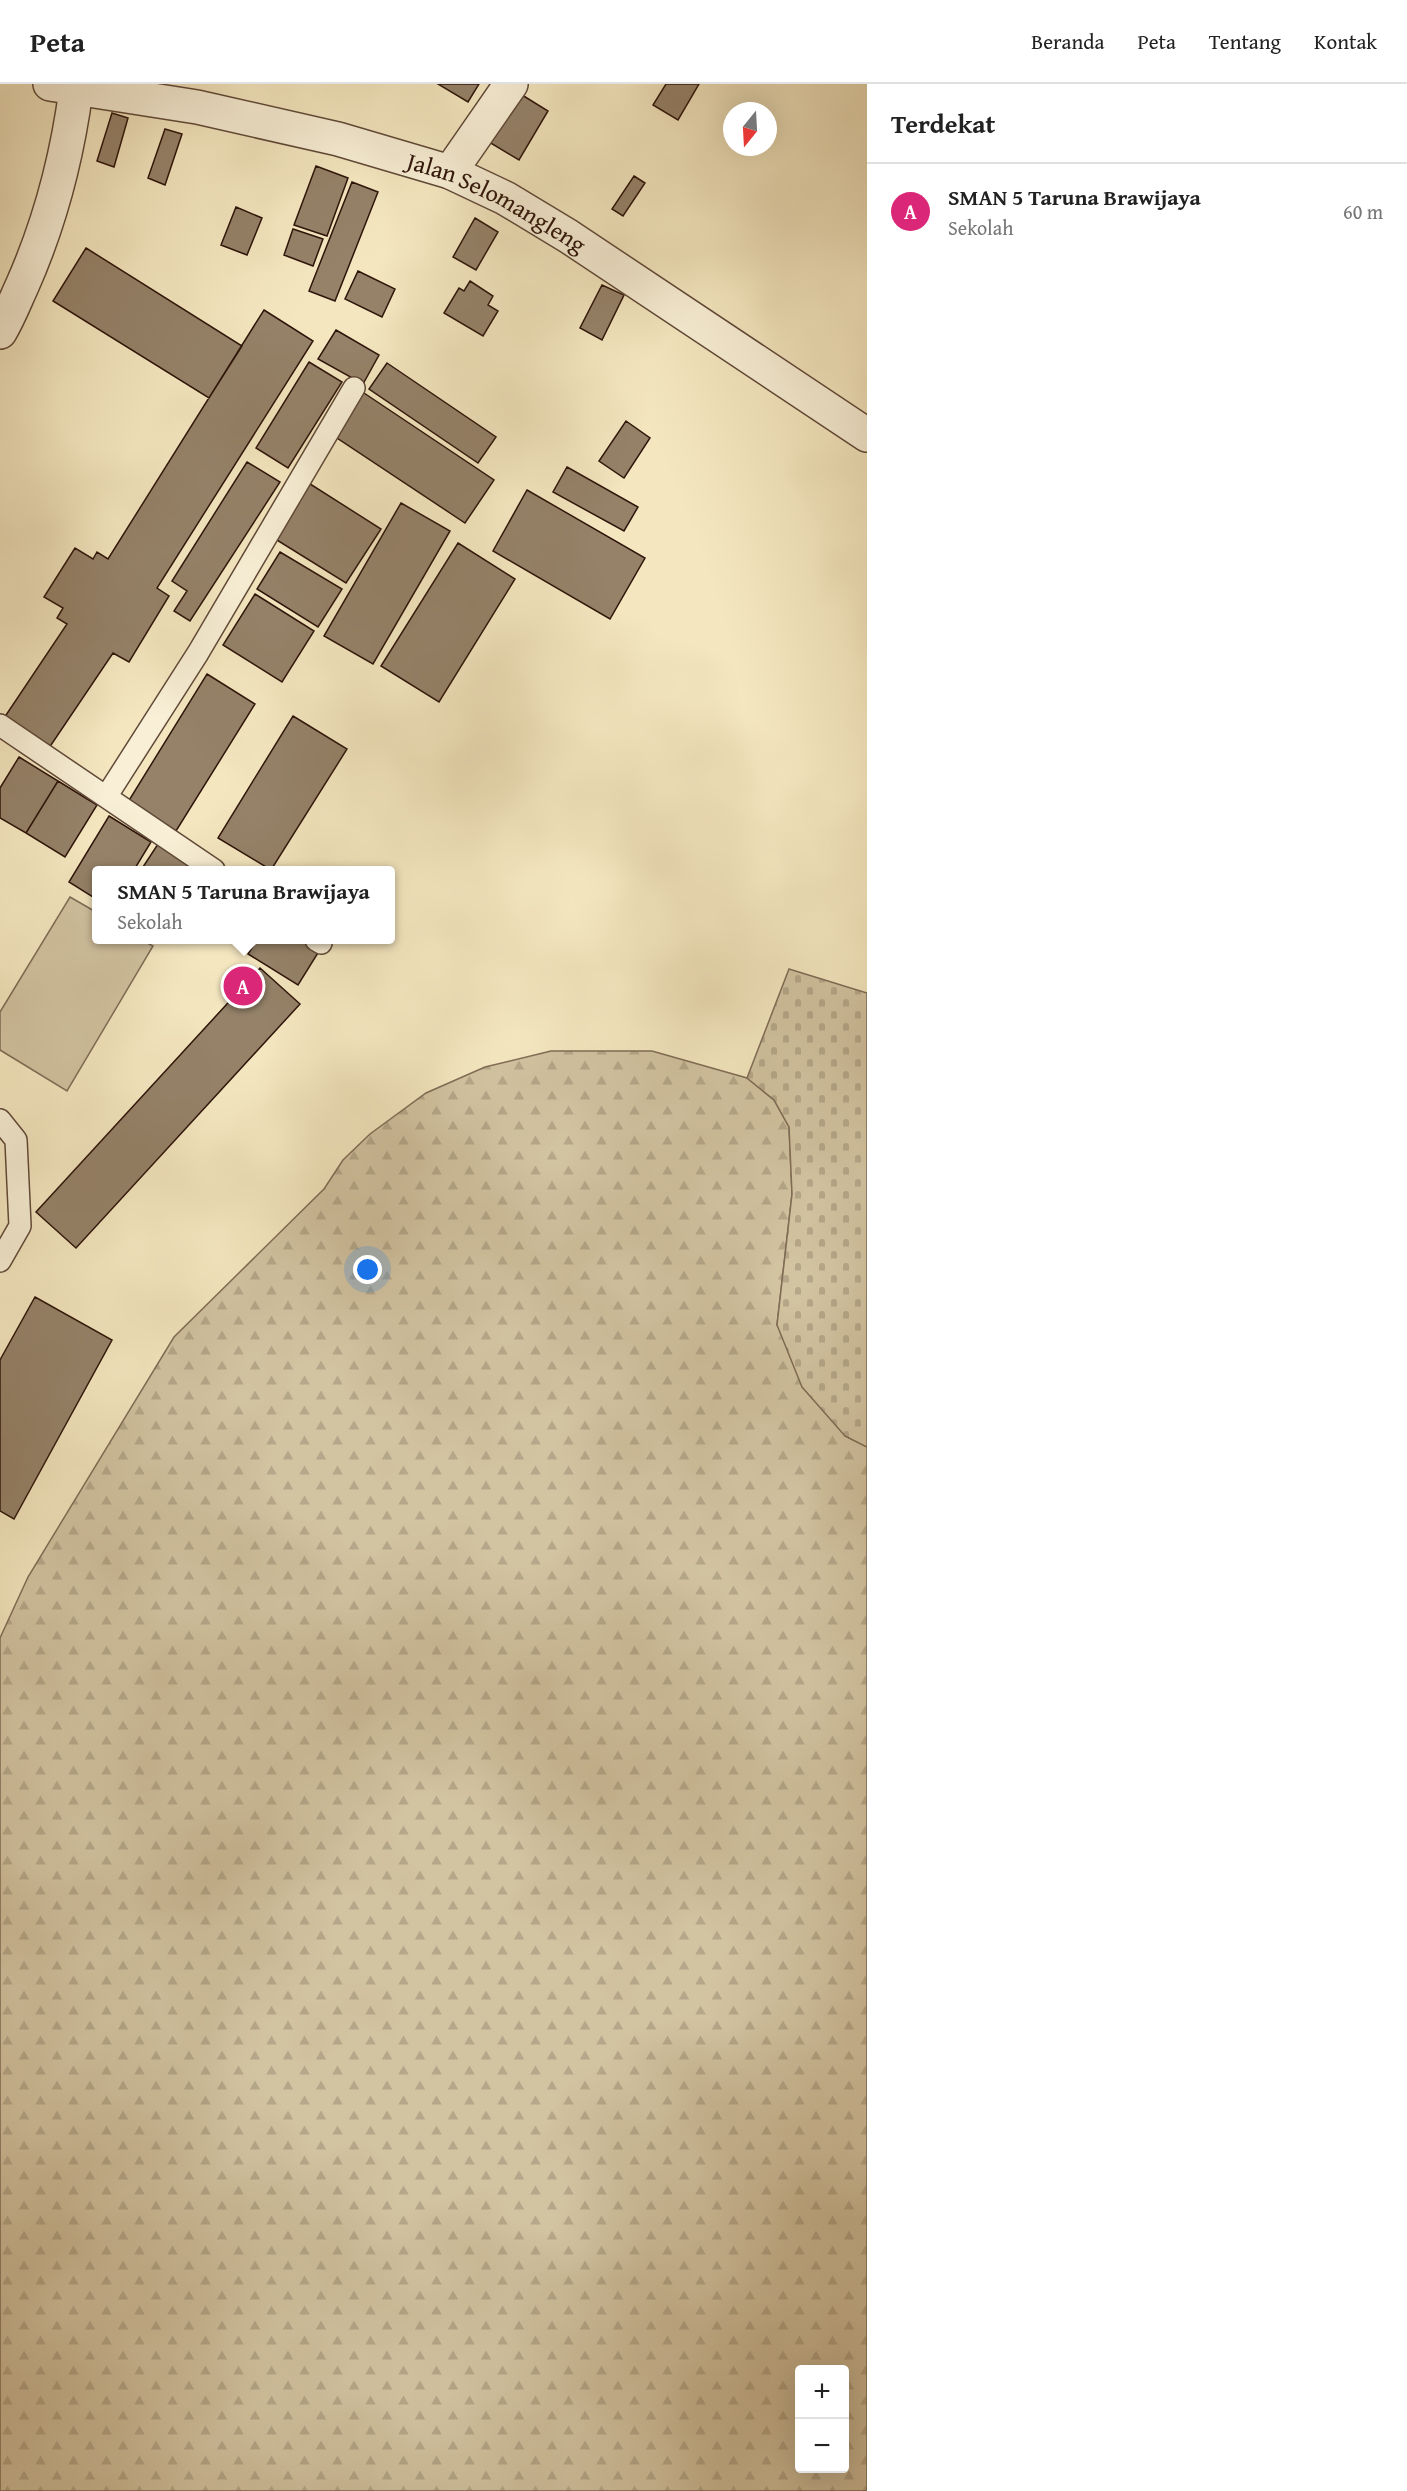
<!DOCTYPE html>
<html lang="id">
<meta charset="utf-8">
<style>
:root{--surface:#fff;--page:#f2f2f2;--text:#222;--muted:#767676;--line:#e0e0e0;--accent:#db2777}
body{margin:0;font-family:"Gentium Book Plus",serif;background:var(--page);color:var(--text)}
.controls{position:absolute;right:18px;bottom:18px;display:grid;overflow:hidden;border-radius:6px;box-shadow:0 6px 24px #0002}
.controls button{width:54px;height:54px;display:grid;place-items:center;padding:0;border:0;border-bottom:2px solid var(--line);background:var(--surface);color:var(--text);font:30px sans-serif}
.compass{position:absolute;left:723px;top:18px;width:54px;height:54px;border-radius:50%;background:var(--surface);box-shadow:0 6px 24px #0002;rotate:198deg}
.you{position:absolute;left:368px;top:1186px;width:21px;height:21px;margin:-15px;border:4px solid #fff;border-radius:50%;background:#1a73e8;box-shadow:0 0 0 9px #1a73e833}
.badge{display:grid;place-items:center;width:39px;height:39px;border-radius:50%;background:var(--accent);color:#fff;font-size:20px;font-weight:700}
.pin{position:absolute;translate:-50% -50%;border:3px solid #fff;box-shadow:0 2px 6px #0006}
.popup{position:absolute;left:92px;top:782px;width:303px;height:78px;box-sizing:border-box;display:grid;place-content:center;border-radius:6px;background:var(--surface);filter:drop-shadow(0 2px 4px #0005);font-size:20px;white-space:nowrap;color:var(--muted)}
.popup b{font-size:22px;color:var(--text)}
.popup::after{content:'';position:absolute;left:50%;top:100%;margin-left:-12px;border:12px solid transparent;border-top-color:var(--surface)}
.list{margin:0;padding:0;list-style:none}
h2{display:flex;justify-content:space-between;align-items:center;height:78px;margin:0;padding:0 24px;font-size:26px}
h2 small{font-size:20px;font-weight:400;color:var(--muted)}
.list li{display:grid;grid-template-columns:39px 1fr auto;gap:18px;align-items:center;box-sizing:border-box;height:96px;padding:0 24px;border-top:2px solid var(--line)}
.list b{display:block;font-size:22px;white-space:nowrap}
.list p{margin:0;font-size:20px;white-space:nowrap;color:var(--muted)}
.list em{font-size:20px;font-style:normal;color:var(--muted)}
.map{position:relative;flex:none;width:867px;height:2407px;overflow:hidden}
header{display:flex;align-items:center;gap:36px;box-sizing:border-box;height:84px;padding:0 30px;background:var(--surface);border-bottom:2px solid var(--line)}
header strong{font-size:28px}
nav{display:flex;gap:33px;margin-inline-start:auto;font-size:21px}
main{display:flex}
aside{flex:1;background:var(--surface)}
.map>svg:first-child{display:block}
.green{fill:#d2c3a1;stroke:#806c56;stroke-width:1.5}
.forest{fill:url(#forest-firs);stroke:#806c56;stroke-width:1.5;fill-rule:evenodd}
.cemetery{fill:url(#cemetery-stones);stroke:#806c56;stroke-width:1.5}
.building{fill:#958269;stroke:#2e140a;stroke-width:1.5}
.lines{fill:none;stroke-linecap:round;stroke-linejoin:round}
.service-casing{stroke:#604938;stroke-width:24}
.minor-casing{stroke:#604938;stroke-width:36}
.tertiary-casing{stroke:#604938;stroke-width:36}
.service{stroke:#f8efd6;stroke-width:21}
.minor{stroke:#f8efd6;stroke-width:33}
.tertiary{stroke:#f8efd6;stroke-width:33}
.labels{text-anchor:middle;dominant-baseline:central;stroke-width:4.5;stroke-linejoin:round;paint-order:stroke}
.street-label{font-size:24px;fill:#2e140a;stroke:#f8efd6}
</style>
<header>
<strong>Peta</strong>
<nav><a>Beranda</a><a>Peta</a><a>Tentang</a><a>Kontak</a></nav>
</header>
<main>
<div class="map">
<svg width="867" height="2407" viewBox="0 0 867 2407">
<defs>
<pattern id="forest-firs" width="22" height="20" patternUnits="userSpaceOnUse" patternTransform="scale(1.5)"><rect width="22" height="20" fill="#d2c3a1"/><path d="M5 1l3.5 6h-7zM16 11l3.5 6h-7z" fill="#b5a789"/></pattern>
<pattern id="cemetery-stones" width="16" height="16" patternUnits="userSpaceOnUse" patternTransform="scale(1.5)"><rect width="16" height="16" fill="#d2c3a1"/><path d="M2 7V4a2 2 0 0 1 4 0v3zM10 15v-3a2 2 0 0 1 4 0v3z" fill="#b5a789"/></pattern>
</defs>
<rect width="100%" height="100%" fill="#f4e7c0"/>
<filter id="stains"><feTurbulence type="fractalNoise" baseFrequency=".00333" numOctaves="4"/><feColorMatrix values="0 0 0 0 .2 0 0 0 0 .09 0 0 0 0 .02 0 0 0 .5 -.17"/></filter>
<radialGradient id="worn" r=".72"><stop offset=".6" stop-color="#630" stop-opacity="0"/><stop offset="1" stop-color="#630" stop-opacity=".3"/></radialGradient>
<path class="green" d="M70 813 96 828V856H142L153 862 67 1007 0 966V928Z"/>
<path class="forest" d="M551 967H652L747 994 774 1016 789 1043 792 1110 777 1241 845 1352 867 1363V2407H0V1554L28 1493 174 1253 324 1105 343 1076 370 1050 426 1009 485 983ZM800 2286H844V2384H800Z"/>
<path class="cemetery" d="M789 885 867 909V1363L845 1352 802 1303 777 1241 792 1110 789 1043 774 1016 747 994Z"/>
<path class="building" d="M438 0H479L468 18Z
M666 0H699L678 36 653 21Z
M514 6 548 27 519 76 484 55Z
M112 29 128 34 114 83 97 77Z
M165 45 182 50 165 101 148 94Z
M316 82 348 94 327 152 294 141Z
M634 92 645 99 623 132 612 125Z
M352 98 378 108 335 217 309 207Z
M236 123 262 134 247 171 221 161Z
M475 134 498 148 476 186 453 173Z
M293 145 323 155 313 182 284 171Z
M86 164 242 262 209 314 53 217Z
M358 187 395 205 382 233 345 215Z
M470 197 493 212 488 221 498 227 483 252 444 229 459 204 464 207Z
M602 201 624 211 602 256 580 244Z
M264 226 313 257 157 504 169 512 129 578 113 569 47 667 2 637 67 540 57 534 63 524 44 513 75 464 93 475 97 468 108 475Z
M336 246 379 271 363 300 318 275Z
M309 278 342 298 288 384 256 364Z
M387 279 496 353 478 379 369 305Z
M361 307 494 396 465 439 331 350Z
M626 337 650 354 624 394 599 377Z
M247 378 280 398 190 537 174 527 187 507 172 497Z
M567 383 638 423 624 447 553 408Z
M307 398 381 445 346 499 272 453Z
M527 406 645 474 610 535 493 467Z
M401 419 450 447 373 580 324 552Z
M458 459 515 495 439 618 381 582Z
M280 468 342 505 318 543 257 505Z
M255 510 314 547 282 598 223 561Z
M207 590 255 620 176 747 128 718Z
M293 632 347 665 271 786 218 754Z
M19 673 58 697 26 749 0 734V704Z
M58 697 97 721 65 773 26 749Z
M109 732 151 758 134 786H96V815L69 798Z
M158 760 198 786H141Z
M257 856H306L321 864 298 901 248 870Z
M260 884 300 920 76 1164 36 1128Z
M35 1213 112 1256 14 1435 0 1427V1276Z"/>
<g class="lines">
<g class="service-casing">
<path id="service" d="M0 641 214 786
M106 713 198 569 354 304
M316 856 321 859
M0 1036 16 1056 20 1142 0 1177"/>
</g>
<g class="minor-casing">
<path id="minor" d="M450 88 511 0"/>
</g>
<g class="tertiary-casing">
<g id="tertiary">
<path id="s1" d="M50 0 197 23 338 55 450 88 505 114 568 152 867 351"/>
<path d="M0 248C9 233 15 217 22 202 50 139 67 74 76 6"/>
</g>
</g>
<use href="#service" class="service"/>
<use href="#minor" class="minor"/>
<use href="#tertiary" class="tertiary"/>
</g>
<g class="labels">
<g class="street-label">
<text stroke="none"><textPath href="#s1" startOffset="465">Jalan Selomangleng</textPath></text>
</g>
</g>
<rect width="100%" height="100%" filter="url(#stains)"/>
<rect width="100%" height="100%" fill="url(#worn)"/>
</svg>
<div class="controls">
<button>+</button>
<button>−</button>
</div>
<svg class="compass" viewBox="-18 -18 36 36"><path d="M0-13l5 13h-10z" fill="#e53935"/><path d="M0 13l5-13h-10z" fill="#767676"/></svg>
<div class="you"></div>
<div class="pin badge" style="left:243px;top:902px">A</div>
<div class="popup"><b>SMAN 5 Taruna Brawijaya</b>Sekolah</div>
</div>
<aside>
<h2>Terdekat<small></small></h2>
<ul class="list">
<li><span class="badge">A</span><div><b>SMAN 5 Taruna Brawijaya</b><p>Sekolah</p></div><em>60 m</em></li>
</ul>
</aside>
</main>
